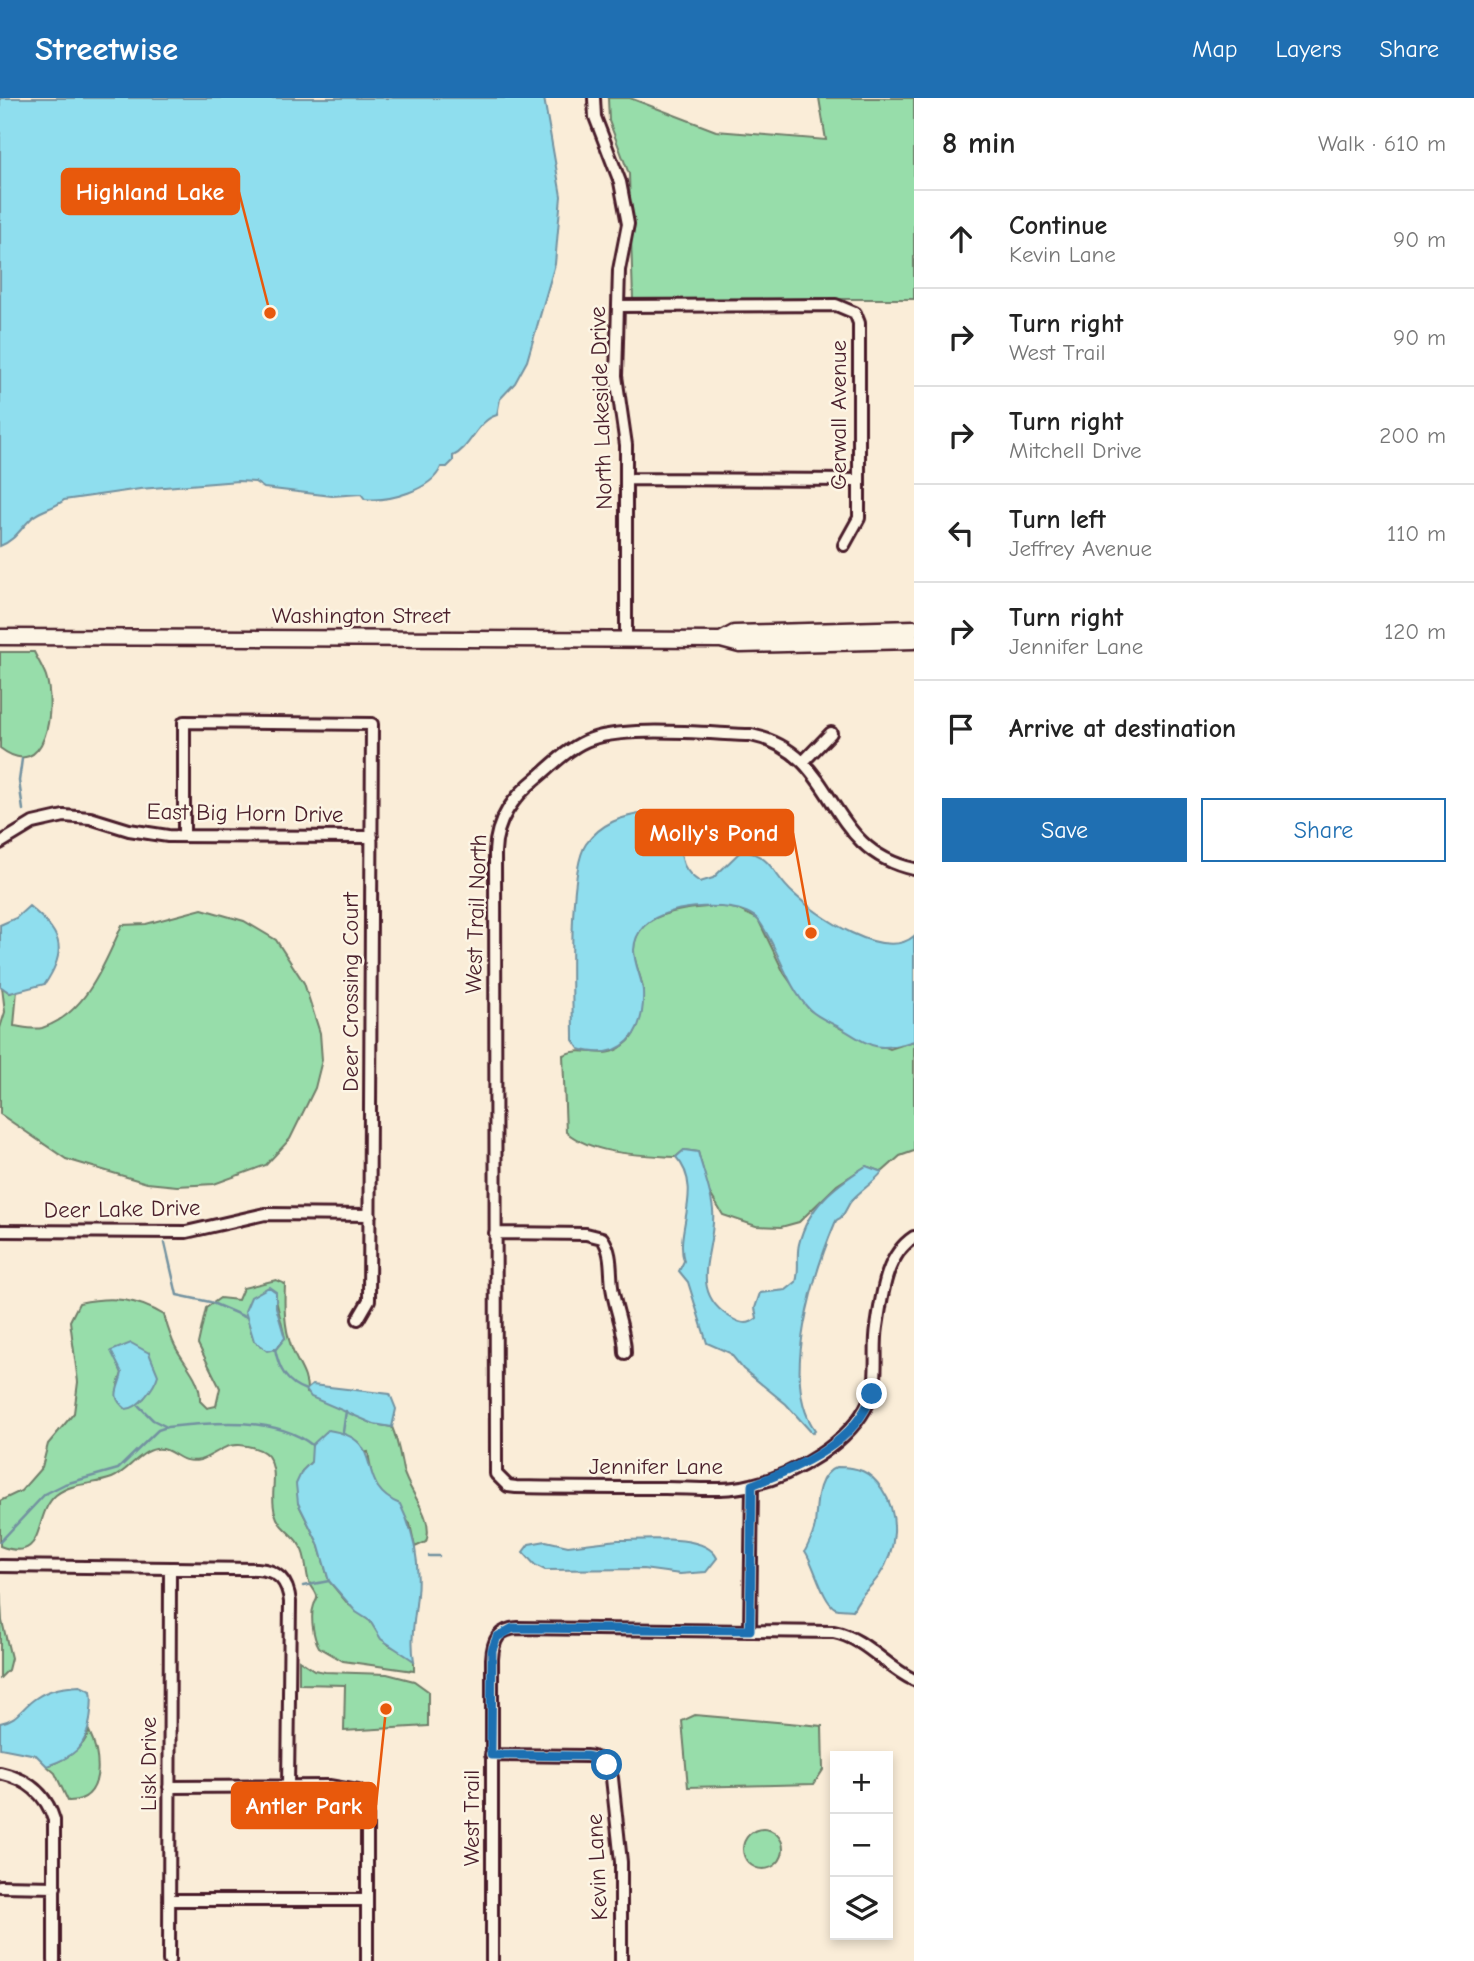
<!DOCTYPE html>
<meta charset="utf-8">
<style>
:root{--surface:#fff;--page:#f6f6f6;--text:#222;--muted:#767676;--line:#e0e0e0;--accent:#1f6fb2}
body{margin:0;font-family:"Comic Neue",sans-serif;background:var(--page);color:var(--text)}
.controls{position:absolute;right:21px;bottom:21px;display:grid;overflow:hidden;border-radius:0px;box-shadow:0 4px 10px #0003}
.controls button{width:63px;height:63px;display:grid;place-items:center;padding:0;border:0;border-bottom:2px solid var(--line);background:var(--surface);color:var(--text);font:35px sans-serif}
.stop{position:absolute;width:21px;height:21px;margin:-16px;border:5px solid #1f6fb2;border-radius:50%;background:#fff}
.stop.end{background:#1f6fb2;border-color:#fff;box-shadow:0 2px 7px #0008}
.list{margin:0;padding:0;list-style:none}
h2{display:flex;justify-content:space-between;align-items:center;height:91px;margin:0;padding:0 28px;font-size:30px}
h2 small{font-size:23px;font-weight:400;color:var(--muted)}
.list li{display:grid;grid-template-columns:46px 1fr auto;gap:21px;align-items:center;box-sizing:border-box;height:98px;padding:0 28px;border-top:2px solid var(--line)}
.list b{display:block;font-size:26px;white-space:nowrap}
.list p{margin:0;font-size:23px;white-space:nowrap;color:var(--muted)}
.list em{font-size:23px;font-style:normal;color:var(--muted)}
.actions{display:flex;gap:14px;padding:21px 28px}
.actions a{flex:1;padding:16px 0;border:2px solid var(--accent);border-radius:0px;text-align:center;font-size:24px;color:var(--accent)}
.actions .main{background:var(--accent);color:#fff}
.icon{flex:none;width:38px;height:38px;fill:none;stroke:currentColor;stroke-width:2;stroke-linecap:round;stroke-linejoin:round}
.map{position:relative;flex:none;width:914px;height:1863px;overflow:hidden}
header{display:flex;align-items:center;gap:42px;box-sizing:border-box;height:98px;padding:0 35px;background:var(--accent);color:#fff}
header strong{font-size:33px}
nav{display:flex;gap:38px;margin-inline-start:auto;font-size:24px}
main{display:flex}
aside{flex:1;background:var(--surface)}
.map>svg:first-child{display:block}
.green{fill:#97ddaa;stroke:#707e6a;stroke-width:2;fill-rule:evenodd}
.water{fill:#8fdeee;stroke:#7392a0;stroke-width:2}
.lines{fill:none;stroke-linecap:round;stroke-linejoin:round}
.stream{stroke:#7392a0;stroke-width:2.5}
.minor-casing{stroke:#4a1f2b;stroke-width:16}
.major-casing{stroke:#4a1f2b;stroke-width:19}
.minor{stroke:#fcf5e5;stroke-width:10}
.major{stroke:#fcf5e5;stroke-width:14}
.route{stroke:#1f6fb2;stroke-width:9}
.labels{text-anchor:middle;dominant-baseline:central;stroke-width:5;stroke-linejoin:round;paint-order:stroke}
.street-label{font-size:23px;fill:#4a1f2b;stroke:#fcf5e5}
.leader{fill:none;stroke:#e8590c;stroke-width:2.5}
.callout-dot{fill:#e8590c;stroke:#fcf5e5;stroke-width:2.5}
.callout{fill:#e8590c;stroke:#e8590c;stroke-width:2.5}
.callout-label{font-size:24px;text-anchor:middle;font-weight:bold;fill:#fff}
</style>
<header>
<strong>Streetwise</strong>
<nav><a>Map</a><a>Layers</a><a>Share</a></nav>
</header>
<main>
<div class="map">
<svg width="914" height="1863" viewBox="0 0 914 1863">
<rect width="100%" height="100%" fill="#faedd8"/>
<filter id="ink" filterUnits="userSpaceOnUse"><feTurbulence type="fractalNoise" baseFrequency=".0143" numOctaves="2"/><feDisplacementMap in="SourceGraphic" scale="14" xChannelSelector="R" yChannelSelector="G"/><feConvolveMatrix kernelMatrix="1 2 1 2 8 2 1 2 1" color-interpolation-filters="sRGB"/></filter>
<g filter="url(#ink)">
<path class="green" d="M608 0H630L716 33 826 42 819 0H914V201H633L629 76 609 23Z
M0 554H34C38 562 43 570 46 578 56 609 47 686 0 650Z
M720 808 737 811 758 821 784 875 810 912 842 931 890 951 914 943V1053L900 1058 882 1074 866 1068 837 1087 799 1124 781 1129 756 1128 723 1117 709 1094 698 1054 684 1052 676 1059C641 1057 594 1057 566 1034L563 957C587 946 603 964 624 947 633 941 637 930 638 919 640 911 643 901 643 892 642 880 635 868 634 855 631 812 691 810 720 808Z
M202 811 244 823 276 842 304 885 320 935 322 962 315 990 290 1041 266 1067 214 1086 177 1088 147 1085 66 1061 0 1016V930L5 914 2 889 10 895 17 892 14 928C22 929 34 932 42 930 86 916 105 865 122 827L146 826Z
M276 1182 285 1186C284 1207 284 1228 291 1248 297 1267 308 1275 307 1295L374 1326 392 1329C398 1343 400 1357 403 1372 409 1395 435 1420 426 1444L415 1449 410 1426 373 1385 368 1354 311 1364 302 1373 298 1405 318 1445 329 1483 348 1506 370 1523 389 1547 404 1554 414 1563V1573L343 1563 319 1549C313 1539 310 1518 314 1507 315 1504 318 1501 317 1498 316 1494 311 1488 309 1484 305 1472 307 1459 300 1448 293 1435 279 1431 275 1415 269 1395 280 1377 268 1358 262 1350 249 1348 239 1347 223 1346 214 1358 200 1362 177 1367 175 1349 156 1351 140 1353 127 1374 112 1380 94 1387 73 1384 56 1397 32 1417 48 1466 0 1448V1403L21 1393 42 1369 48 1346 74 1315 78 1284 70 1223 79 1205C111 1198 136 1200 164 1217 167 1227 170 1238 175 1248 185 1268 201 1280 200 1303L207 1310 216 1308 220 1290 198 1246 206 1210 220 1200 238 1202 243 1190ZM276 1202 285 1240 254 1243 248 1222ZM149 1255V1289L144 1300 118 1287 122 1275 119 1268Z
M0 1489 2 1523 11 1560 8 1572 0 1580Z
M299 1562 314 1572 325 1574 387 1576 414 1583 428 1593V1628L344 1633 345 1587 299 1586Z
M695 1617 822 1628 823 1672 814 1686 688 1689 682 1623Z
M89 1633C101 1656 106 1704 68 1703L55 1675 47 1668C63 1663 85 1650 89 1633Z
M743 1751a20 20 0 1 1 40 0a20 20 0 1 1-40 0Z"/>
<path class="water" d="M0 0H544L561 98 555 166 527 263 515 285 500 301 497 317C477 322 471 350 453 358V363L447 369H441C432 392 388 404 365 401L361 396 332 398 264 390 255 384 238 383 140 391 64 402C55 410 43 411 34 418 22 428 15 443 0 448Z
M646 715 672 723C689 746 670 765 700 784L713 780 742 752C774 759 772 777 794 796 818 818 884 864 914 838V943C877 955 872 949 841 930 830 924 818 920 809 911 785 885 779 851 759 823 754 816 740 811 731 810 701 806 636 809 634 852 634 866 642 880 643 893 645 936 623 964 579 951L573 942C573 902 567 774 586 746 601 725 622 718 646 715Z
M29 808C59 833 70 849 45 886L10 895 0 888V827L16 820Z
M684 1052 698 1054C703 1073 711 1093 713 1112 717 1153 684 1193 733 1221 742 1226 749 1227 757 1220L755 1210 760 1195 786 1192 796 1184C800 1171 796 1158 799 1146 808 1108 835 1088 866 1068L882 1074C874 1084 863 1091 854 1100 848 1105 847 1112 842 1118 839 1123 837 1119 835 1125 815 1173 779 1283 815 1332L812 1335 786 1306 743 1271 730 1255 707 1245 688 1184 679 1173 684 1163C674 1132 705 1091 676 1059Z
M269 1189 276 1194V1209L285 1240 276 1251 267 1253 254 1243 245 1213 251 1199Z
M131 1245 149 1255 158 1277C155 1288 139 1311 126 1311 109 1298 119 1291 122 1275L111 1253Z
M312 1287 390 1296 396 1311 392 1329 374 1326 311 1299 306 1292Z
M328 1332C390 1341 351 1386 400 1406 414 1434 420 1465 417 1497 415 1520 410 1540 414 1563L381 1541 370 1523 356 1514 329 1483 318 1445 298 1405 296 1386 302 1373 311 1364 312 1347Z
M837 1369C858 1369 870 1373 882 1391 900 1417 897 1452 879 1478 868 1493 862 1493 853 1512 848 1511 839 1512 835 1510 823 1504 814 1466 805 1453 809 1445 814 1436 815 1427 817 1408 815 1377 837 1369Z
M618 1442C643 1442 706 1435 717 1460L706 1474 680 1476 643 1471 545 1472 535 1467 523 1454 529 1446 546 1443 568 1448Z
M80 1588 91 1593C93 1603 91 1612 90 1622 86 1650 73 1659 47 1668L36 1657 0 1650V1625C18 1622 22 1609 36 1600 49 1591 64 1589 80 1588Z"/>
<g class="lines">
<path class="stream" d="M22 661 19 683 23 712
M165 1145 177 1197 210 1204 245 1219
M275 1251C279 1271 286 1285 306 1292
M139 1308 153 1322 167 1329
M343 1334 346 1313
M0 1444 45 1396 65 1386 118 1371 158 1332 167 1329C212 1324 276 1318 312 1347
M429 1458H439
M303 1488 329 1483"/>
<g class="minor-casing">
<path id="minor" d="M594 0 595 19 620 84 628 126 619 172 616 278 626 347V541
M618 208 836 207 855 215 859 225V420L844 447
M626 381 859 382
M804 663 831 635
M184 738V624L372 626 369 1202 358 1221
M0 745 33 725 64 718 90 720 129 732 168 738 372 739
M914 771C822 751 841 656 751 637 709 636 621 627 586 643 568 651 553 666 538 679 513 699 496 722 495 754L496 1376 508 1388 516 1389C566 1390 616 1390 665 1390 693 1390 724 1394 751 1387 795 1377 850 1345 869 1303 880 1280 873 1254 877 1229 882 1197 885 1158 914 1139
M0 1133 186 1134 265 1116 370 1117
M495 1135 586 1136 602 1140C614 1156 609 1177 613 1195 617 1216 625 1233 625 1255
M0 1468 257 1471C278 1472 288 1483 290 1504L288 1688
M750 1532 752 1387
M491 1657 586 1658C601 1659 608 1666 612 1680L621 1764V1863
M0 1675C27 1681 46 1695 54 1722V1863
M169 1689 329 1688 358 1693 367 1706V1863
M0 1788 55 1789
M169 1802H367
M169 1863 170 1470
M492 1863V1561C493 1542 498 1531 518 1530L834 1534C867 1541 884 1568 914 1582"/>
</g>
<g class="major-casing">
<path id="major" d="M0 539 721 542 740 547 914 543
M721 542 734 535 914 530"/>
</g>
<use href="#minor" class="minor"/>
<use href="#major" class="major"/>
</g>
</g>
<g class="lines" filter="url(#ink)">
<path class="route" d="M607 1667 600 1661 586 1658 491 1657 492 1552 497 1539 513 1530 750 1532 752 1387C797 1369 855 1347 872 1296"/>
</g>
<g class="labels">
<g class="street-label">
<text transform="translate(601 310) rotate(-92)">North Lakeside Drive</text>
<text transform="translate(838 317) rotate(-90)">Gerwall Avenue</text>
<text x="361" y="517">Washington Street</text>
<text transform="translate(245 715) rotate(1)">East Big Horn Drive</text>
<text transform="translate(476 816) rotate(-88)">West Trail North</text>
<text transform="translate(350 894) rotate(-90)">Deer Crossing Court</text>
<text transform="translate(122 1111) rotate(-1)">Deer Lake Drive</text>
<text x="656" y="1368">Jennifer Lane</text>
<text transform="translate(148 1666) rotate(-90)">Lisk Drive</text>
<text transform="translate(471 1720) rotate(-90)">West Trail</text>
<text transform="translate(597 1769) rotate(-93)">Kevin Lane</text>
</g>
</g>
<path class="leader" d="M270 215L239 94M811 835L793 735M386 1611L376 1707"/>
<g class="callout-dot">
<circle cx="270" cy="215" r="7"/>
<circle cx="811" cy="835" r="7"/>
<circle cx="386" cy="1611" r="7"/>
</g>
<g class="callout">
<rect x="62" y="71" width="177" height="45" rx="7"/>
<rect x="636" y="712" width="157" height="45" rx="7"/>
<rect x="232" y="1685" width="144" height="45" rx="7"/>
</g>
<g class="callout-label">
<text x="150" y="102">Highland Lake</text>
<text x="714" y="743">Molly's Pond</text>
<text x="304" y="1716">Antler Park</text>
</g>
</svg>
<div class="controls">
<button>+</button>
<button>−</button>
<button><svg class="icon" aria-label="layers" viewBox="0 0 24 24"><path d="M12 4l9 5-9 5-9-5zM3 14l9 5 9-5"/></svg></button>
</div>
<div class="stop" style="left:607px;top:1667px"></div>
<div class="stop end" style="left:872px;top:1296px"></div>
</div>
<aside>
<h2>8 min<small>Walk · 610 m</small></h2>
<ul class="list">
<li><svg class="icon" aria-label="ahead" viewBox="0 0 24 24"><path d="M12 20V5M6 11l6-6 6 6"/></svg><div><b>Continue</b><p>Kevin Lane</p></div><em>90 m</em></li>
<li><svg class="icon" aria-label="right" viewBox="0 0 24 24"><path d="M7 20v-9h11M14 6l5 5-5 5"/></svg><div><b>Turn right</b><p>West Trail</p></div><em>90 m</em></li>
<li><svg class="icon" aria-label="right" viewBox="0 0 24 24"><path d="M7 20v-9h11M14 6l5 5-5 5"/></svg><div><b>Turn right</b><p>Mitchell Drive</p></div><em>200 m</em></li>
<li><svg class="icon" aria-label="left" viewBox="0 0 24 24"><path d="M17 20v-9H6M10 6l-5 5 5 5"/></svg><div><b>Turn left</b><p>Jeffrey Avenue</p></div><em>110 m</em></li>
<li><svg class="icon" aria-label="right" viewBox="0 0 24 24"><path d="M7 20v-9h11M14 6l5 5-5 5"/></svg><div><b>Turn right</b><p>Jennifer Lane</p></div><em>120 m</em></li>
<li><svg class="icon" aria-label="arrive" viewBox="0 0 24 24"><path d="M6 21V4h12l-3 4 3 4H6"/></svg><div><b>Arrive at destination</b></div></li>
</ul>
<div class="actions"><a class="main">Save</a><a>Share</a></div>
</aside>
</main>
